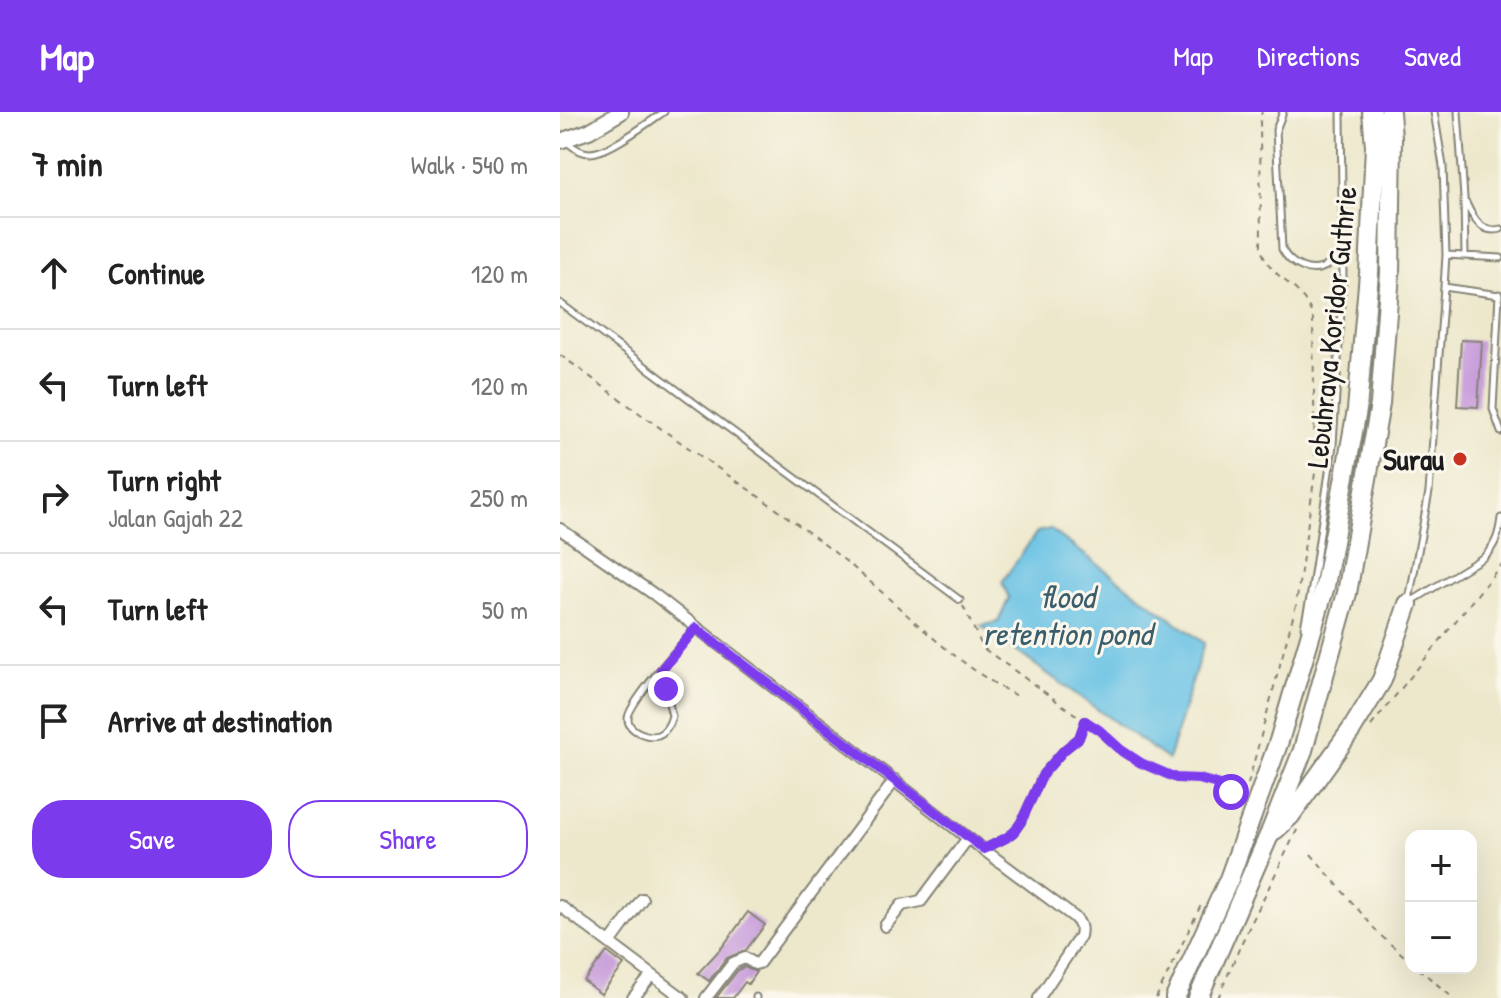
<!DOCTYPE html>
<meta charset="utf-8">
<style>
:root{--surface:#fff;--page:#f6f6f6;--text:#222;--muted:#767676;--line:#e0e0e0;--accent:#7c3aed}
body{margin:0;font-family:"Patrick Hand",sans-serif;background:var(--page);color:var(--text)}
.controls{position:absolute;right:24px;bottom:24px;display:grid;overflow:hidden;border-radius:16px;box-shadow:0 8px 32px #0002}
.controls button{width:72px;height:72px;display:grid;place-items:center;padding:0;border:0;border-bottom:2px solid var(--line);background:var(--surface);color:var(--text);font:40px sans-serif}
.stop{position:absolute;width:24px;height:24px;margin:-18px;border:6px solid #7c3aed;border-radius:50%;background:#fff}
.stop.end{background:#7c3aed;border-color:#fff;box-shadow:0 2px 8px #0008}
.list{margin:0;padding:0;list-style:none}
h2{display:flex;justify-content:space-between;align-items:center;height:104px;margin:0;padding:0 32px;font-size:34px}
h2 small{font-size:26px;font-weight:400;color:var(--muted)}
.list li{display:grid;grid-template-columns:52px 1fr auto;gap:24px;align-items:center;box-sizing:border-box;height:112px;padding:0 32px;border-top:2px solid var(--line)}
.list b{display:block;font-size:30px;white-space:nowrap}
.list p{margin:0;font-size:26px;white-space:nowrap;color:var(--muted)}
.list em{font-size:26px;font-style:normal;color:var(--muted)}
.actions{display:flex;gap:16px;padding:24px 32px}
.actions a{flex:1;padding:18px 0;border:2px solid var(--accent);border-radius:32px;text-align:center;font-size:28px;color:var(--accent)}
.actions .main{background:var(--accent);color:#fff}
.icon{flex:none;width:44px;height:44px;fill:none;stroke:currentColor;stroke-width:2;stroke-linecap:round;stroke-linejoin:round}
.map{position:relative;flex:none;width:941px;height:886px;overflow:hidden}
header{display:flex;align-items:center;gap:48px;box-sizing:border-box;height:112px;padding:0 40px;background:var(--accent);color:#fff}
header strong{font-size:38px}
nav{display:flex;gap:44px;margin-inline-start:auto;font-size:28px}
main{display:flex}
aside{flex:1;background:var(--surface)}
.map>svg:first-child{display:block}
.water{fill:#66c1e4;stroke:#416e80;stroke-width:2}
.building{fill:#c99fdb}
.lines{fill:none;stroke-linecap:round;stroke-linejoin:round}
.lane-casing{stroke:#848274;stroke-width:9}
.street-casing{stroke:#848274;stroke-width:14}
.secondary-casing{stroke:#848274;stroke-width:18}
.highway-casing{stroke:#848274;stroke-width:22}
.path{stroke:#848274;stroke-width:2;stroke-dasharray:6 6;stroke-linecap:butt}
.lane{stroke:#fff;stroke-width:5}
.street{stroke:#fff;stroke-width:10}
.secondary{stroke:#fff;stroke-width:14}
.highway{stroke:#fff;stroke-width:18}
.route{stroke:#7c3aed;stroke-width:10}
.poi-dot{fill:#c8321e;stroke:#fbf7ec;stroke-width:3}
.labels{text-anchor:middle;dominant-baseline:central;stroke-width:6;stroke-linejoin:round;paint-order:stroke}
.street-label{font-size:30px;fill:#1c1c1c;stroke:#fbf7ec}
.poi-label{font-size:30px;font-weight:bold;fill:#1c1c1c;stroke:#fbf7ec;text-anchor:end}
.water-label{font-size:32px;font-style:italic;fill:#3a5e6c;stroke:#fbf7ec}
</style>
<header>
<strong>Map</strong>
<nav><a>Map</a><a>Directions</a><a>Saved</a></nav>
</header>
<main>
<aside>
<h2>7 min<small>Walk · 540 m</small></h2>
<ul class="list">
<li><svg class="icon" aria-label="ahead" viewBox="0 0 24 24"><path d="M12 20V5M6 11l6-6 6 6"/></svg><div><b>Continue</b></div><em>120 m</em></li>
<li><svg class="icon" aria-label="left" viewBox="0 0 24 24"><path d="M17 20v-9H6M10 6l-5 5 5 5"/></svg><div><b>Turn left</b></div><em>120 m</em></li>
<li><svg class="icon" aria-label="right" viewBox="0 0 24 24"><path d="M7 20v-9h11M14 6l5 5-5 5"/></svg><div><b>Turn right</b><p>Jalan Gajah 22</p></div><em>250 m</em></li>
<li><svg class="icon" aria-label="left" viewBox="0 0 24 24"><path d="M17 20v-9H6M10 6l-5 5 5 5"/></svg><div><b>Turn left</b></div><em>50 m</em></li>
<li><svg class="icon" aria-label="arrive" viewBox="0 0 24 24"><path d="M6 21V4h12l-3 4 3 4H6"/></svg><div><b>Arrive at destination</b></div></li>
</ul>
<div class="actions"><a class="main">Save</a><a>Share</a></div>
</aside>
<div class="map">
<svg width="941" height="886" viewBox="0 0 941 886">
<rect width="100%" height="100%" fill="#fbf7ec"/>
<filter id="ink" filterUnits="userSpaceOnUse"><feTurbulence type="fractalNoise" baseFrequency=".0125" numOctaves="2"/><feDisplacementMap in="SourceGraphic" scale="16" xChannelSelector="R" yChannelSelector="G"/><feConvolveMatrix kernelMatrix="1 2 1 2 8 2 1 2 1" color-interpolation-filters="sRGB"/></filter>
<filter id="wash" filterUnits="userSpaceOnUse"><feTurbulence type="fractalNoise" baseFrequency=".006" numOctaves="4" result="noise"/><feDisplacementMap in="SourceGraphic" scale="32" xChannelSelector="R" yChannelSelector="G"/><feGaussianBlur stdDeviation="1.8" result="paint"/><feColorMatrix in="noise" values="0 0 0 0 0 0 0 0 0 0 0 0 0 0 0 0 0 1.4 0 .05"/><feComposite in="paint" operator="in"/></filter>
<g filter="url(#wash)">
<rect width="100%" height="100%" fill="#ede8cc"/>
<path class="water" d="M490 417 644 531 608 648 421 514 438 510 449 486 442 470 477 420Z"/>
<g id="blocks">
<path class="building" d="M901 228 922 229 918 295 897 294Z
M188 800 205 813 186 838 167 846 149 869 138 861 163 834Z
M47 840 64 853 41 882 24 869Z
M184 855 196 860 188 872 185 870 173 886H156L178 858Z"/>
</g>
</g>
<g filter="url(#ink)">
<use href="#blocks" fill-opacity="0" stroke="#848274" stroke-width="2"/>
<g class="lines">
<g class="lane-casing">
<path id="lane" d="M723 0 716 18 722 137C730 153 751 164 768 153 773 150 777 143 781 138
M898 0 904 86 905 144
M7 30C14 36 21 41 30 41 49 41 87 11 104 0
M906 91C913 106 921 122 941 117
M886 143 941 146
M884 175 939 183
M939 182 933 297 941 320
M0 191 400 488
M849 488 869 380 884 175 886 143 883 54 874 0
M852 489 924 445C936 433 939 422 941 406
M744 515 752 476 773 333 783 165 781 0
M101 558 112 604C110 611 106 620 98 623 88 626 68 619 68 607 67 592 123 531 135 517
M426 736 446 726 454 720 461 710 483 662 504 638 519 626 525 609
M196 886V885"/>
</g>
<g class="street-casing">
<path id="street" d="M0 417 95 483 408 726 514 805C520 811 522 815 520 824L479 886
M0 794 123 886
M325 814 342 793 361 789 408 726
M50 831 82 787
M73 886 92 863
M146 886 173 851 185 846 195 852 199 851 335 668"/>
</g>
<g class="secondary-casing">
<path id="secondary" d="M0 29 29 19 61 0"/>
</g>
<g class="highway-casing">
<path id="highway" d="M715 718 730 704 792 617 822 568 848 492
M615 886 669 767 719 629 765 474 797 298 809 161 815 34 812 0
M638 886 710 721 743 638 787 481 820 292 830 161 832 26 830 0"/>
</g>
<path class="path" d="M0 243C30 264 59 287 89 308 152 353 217 395 278 443 339 491 391 552 461 586
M403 494 423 536 519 605
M531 613 561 638 581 651 616 666 639 667 664 674 671 680
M811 614 941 453
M688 672 736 493 755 361 753 207C744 170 713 172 701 137L700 6 702 0
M751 742 819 822 851 850
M858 856 893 886
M596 886 641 793
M658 886 682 830 738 716"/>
<use href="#lane" class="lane"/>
<use href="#street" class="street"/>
<use href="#secondary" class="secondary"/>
<use href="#highway" class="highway"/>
</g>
</g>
<g class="lines" filter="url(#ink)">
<path class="route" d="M106 577 101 558 136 516 424 737 446 726 454 720 461 710 483 662 504 638 519 626 525 609 539 618 561 638 581 651 616 666 639 667 664 674 671 680"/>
</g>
<circle class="poi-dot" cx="900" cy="347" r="8"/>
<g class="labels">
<g class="street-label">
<text transform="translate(771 215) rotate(-84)">Lebuhraya Koridor Guthrie</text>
</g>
<g class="poi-label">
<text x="884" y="347">Surau</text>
</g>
<g class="water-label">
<text x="507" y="484">flood<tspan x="507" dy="37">retention pond</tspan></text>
</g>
</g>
</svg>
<div class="controls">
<button>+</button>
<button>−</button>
</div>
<div class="stop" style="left:671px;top:680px"></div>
<div class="stop end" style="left:106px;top:577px"></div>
</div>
</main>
